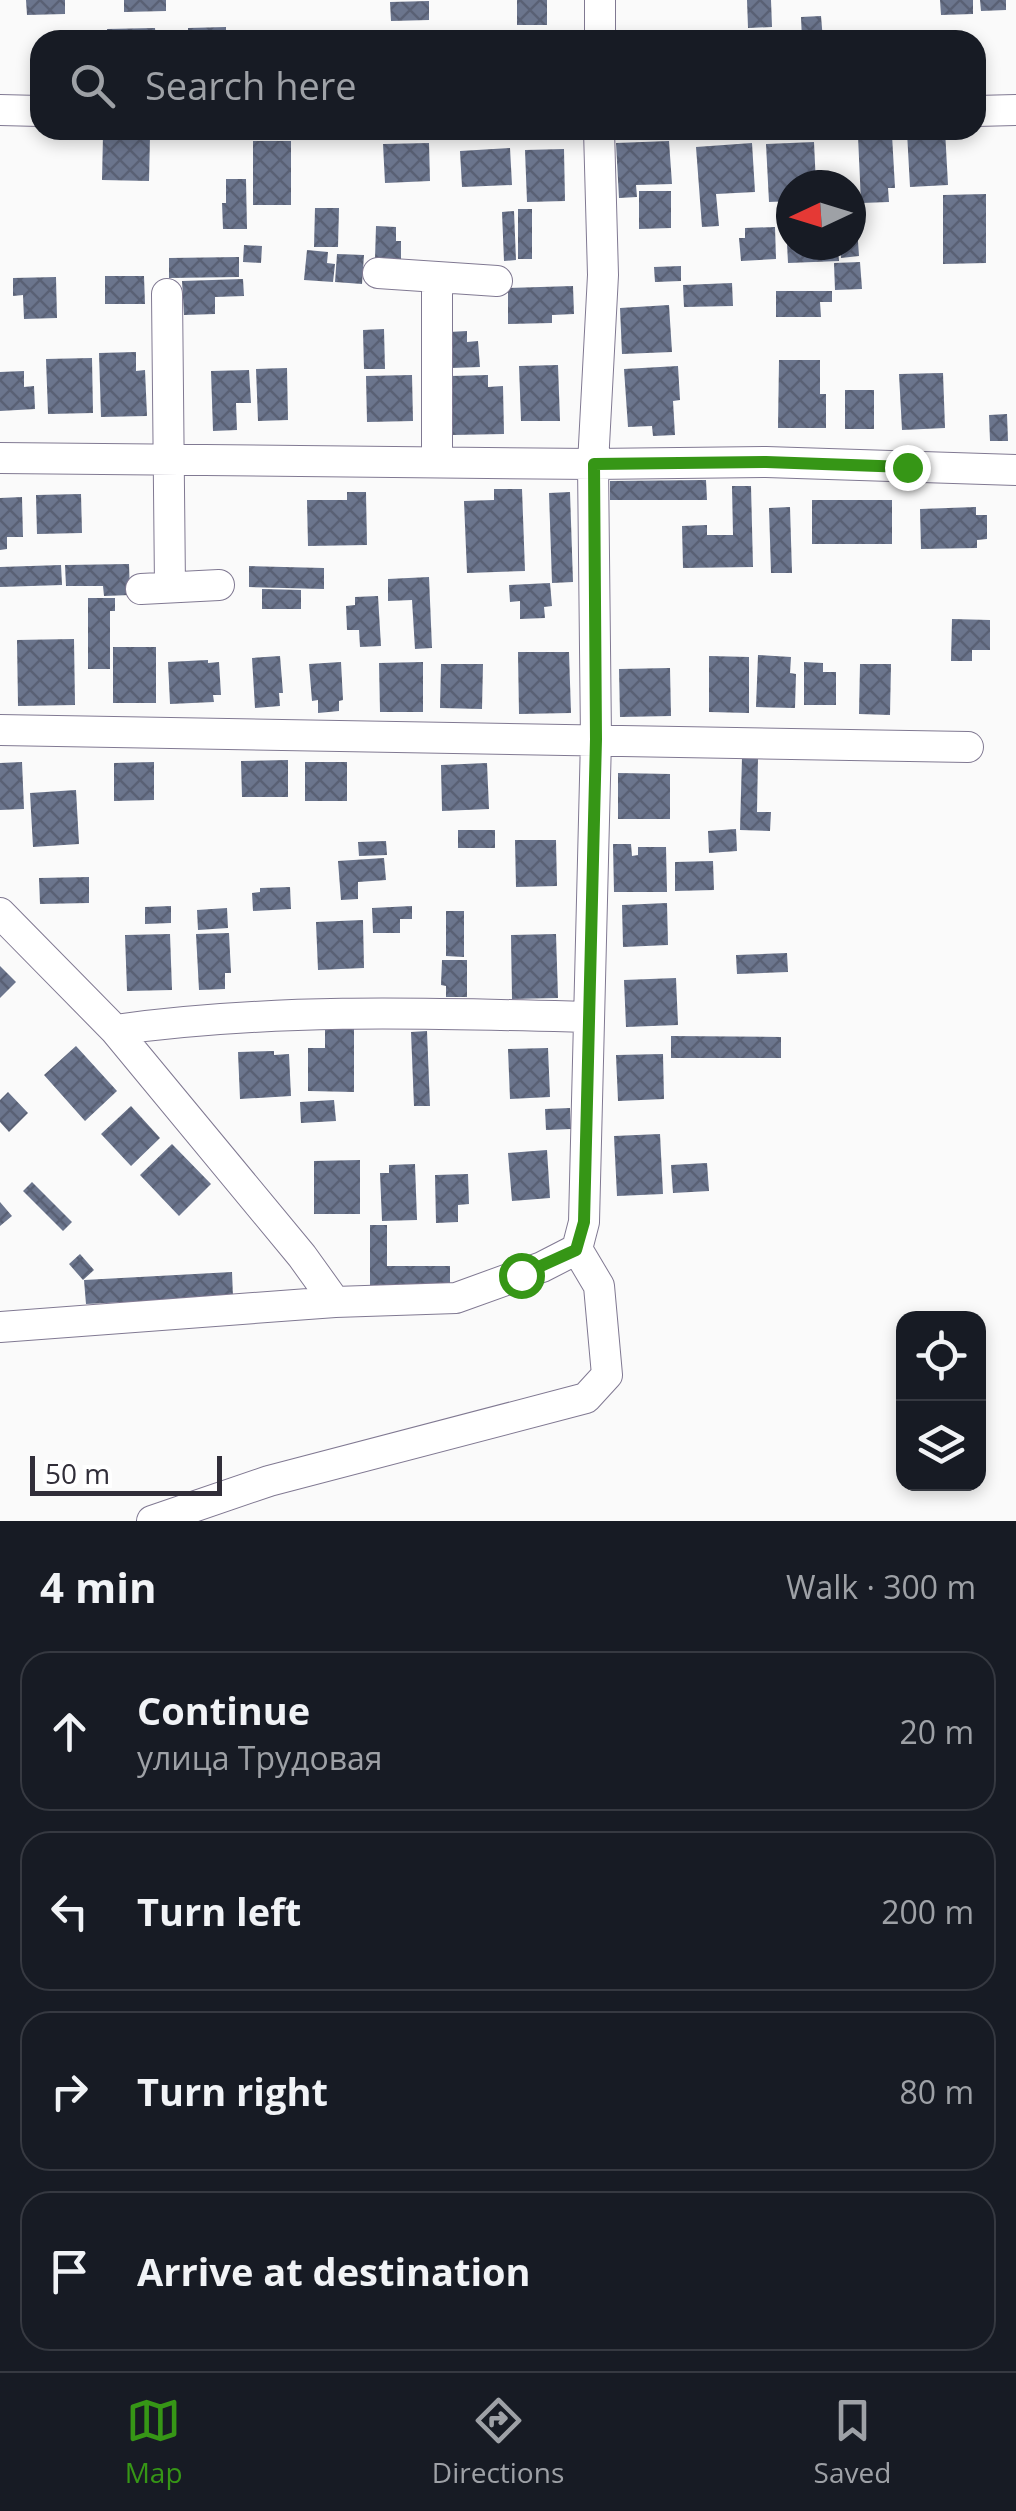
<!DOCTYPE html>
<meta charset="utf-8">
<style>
:root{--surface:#171b24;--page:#242831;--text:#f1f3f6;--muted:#9ea1a6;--line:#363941;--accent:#369616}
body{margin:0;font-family:"Open Sans",sans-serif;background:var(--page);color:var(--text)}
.controls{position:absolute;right:30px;bottom:30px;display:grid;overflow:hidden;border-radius:20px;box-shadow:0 5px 15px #0003}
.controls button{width:90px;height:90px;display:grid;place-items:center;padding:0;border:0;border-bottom:2px solid var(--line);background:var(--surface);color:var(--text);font:50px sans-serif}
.compass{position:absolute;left:776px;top:170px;width:90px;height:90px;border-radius:50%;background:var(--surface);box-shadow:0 5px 15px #0003;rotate:266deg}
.scale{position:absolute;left:30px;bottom:25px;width:192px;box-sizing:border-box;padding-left:10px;border:5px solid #312e39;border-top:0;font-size:28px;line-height:35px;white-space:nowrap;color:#312e39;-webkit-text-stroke:8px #fff;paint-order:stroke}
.stop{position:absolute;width:30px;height:30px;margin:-22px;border:8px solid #369616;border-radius:50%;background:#fff}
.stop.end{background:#369616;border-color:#fff;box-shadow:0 2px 10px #0008}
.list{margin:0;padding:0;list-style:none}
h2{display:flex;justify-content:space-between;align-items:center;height:130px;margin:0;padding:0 40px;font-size:42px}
h2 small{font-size:32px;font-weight:400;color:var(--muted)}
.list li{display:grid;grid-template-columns:65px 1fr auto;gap:30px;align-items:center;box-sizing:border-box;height:160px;margin:0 20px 20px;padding:0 20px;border:2px solid var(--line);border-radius:30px}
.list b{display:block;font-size:38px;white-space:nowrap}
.list p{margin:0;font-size:32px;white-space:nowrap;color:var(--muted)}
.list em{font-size:32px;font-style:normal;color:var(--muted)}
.icon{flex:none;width:55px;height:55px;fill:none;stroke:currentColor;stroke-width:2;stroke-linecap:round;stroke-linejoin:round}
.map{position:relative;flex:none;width:1016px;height:1521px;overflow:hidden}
.search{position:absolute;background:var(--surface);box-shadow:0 5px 15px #0003;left:30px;right:30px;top:30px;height:110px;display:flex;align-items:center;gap:25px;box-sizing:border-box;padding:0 35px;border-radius:30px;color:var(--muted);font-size:38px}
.sheet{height:850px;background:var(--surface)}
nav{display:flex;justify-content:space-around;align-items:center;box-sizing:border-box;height:140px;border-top:2px solid var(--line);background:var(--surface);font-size:28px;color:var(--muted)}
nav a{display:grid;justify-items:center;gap:5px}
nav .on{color:var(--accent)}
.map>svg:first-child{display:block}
.building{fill:url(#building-cross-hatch)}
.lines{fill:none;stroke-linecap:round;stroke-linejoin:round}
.street-casing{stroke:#807992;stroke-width:32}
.street{stroke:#fff;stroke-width:30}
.route{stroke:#369616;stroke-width:12}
</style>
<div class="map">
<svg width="1016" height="1521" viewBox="0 0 1016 1521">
<defs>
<pattern id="building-cross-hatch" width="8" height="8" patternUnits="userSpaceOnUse" patternTransform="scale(2.5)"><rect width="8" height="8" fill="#6b758d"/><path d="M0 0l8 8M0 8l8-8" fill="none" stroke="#596074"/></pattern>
</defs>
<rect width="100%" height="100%" fill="#fafafa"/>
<path class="building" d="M26 0H65V14L27 15Z
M124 0H166V11L124 12Z
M517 0H547V25H517Z
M747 0H771L772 27 748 28Z
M940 0H973V14L941 15Z
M980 0H1006V10L981 11Z
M429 1V20L391 21 390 2Z
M821 16 823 40H802L801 17Z
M226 27V40H188V28Z
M155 28 156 40H107V29Z
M286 32 337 33V40H286Z
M954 32 955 40H902V34Z
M945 130 948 185 910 187 907 132Z
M103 135 150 136 149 181 102 180Z
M892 135 895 188H888L889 202 861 203 858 136Z
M253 141H291V205H253Z
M669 141 672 184 636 185 637 197 619 198 616 143Z
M814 142 816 185H791V201L769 202 766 144Z
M429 143 430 181 385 183 383 144Z
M752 143 755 192 716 194 719 226 702 227 696 147Z
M510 148 512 185 462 187 460 151Z
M564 149 565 201 527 202 525 150Z
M226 179H246L247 229H223L222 203H226Z
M639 191H671V228L639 229Z
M986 194V263L943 264V195Z
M855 198 859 256 841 258 840 245H851V199Z
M315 208H339L338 247H314Z
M518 209H532V259H518Z
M514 211 516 260 504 261 502 212Z
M376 226 396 227V241H401V260L375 259Z
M775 227 776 259 741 261 739 238H745V228Z
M787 243 801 245V248L838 247 839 261 788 263Z
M244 245 262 246 261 263 243 262Z
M307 250 328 252 327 263 335 264 333 282 304 280Z
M337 254 364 255 362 284 335 282Z
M239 257V277L169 278V258Z
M860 262 862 289 835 290 834 263Z
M681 266V281L655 282 654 267Z
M105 276H144L145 304H105Z
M56 277 57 318 24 319 23 295 13 296V278Z
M243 279 244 296 215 297V314L184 315 182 281Z
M732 283 733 306 684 307 683 285Z
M573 286 574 314 552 315V323L508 324V288Z
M776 291H832V302H820L821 317H776Z
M669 305 672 352 622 354 620 308Z
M384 329 385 369H364L363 330Z
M467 331V342L478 341 480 367 451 368 449 332Z
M136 352V371L145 370 147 416 101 417 99 353Z
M92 358 93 413 48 414 46 359Z
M779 360H820V394H826V428H778Z
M558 365 560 421H521L519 366Z
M678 366 680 400 673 401 675 435 653 436 652 426 628 427 624 369Z
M287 368 288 420 258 421 256 369Z
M249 370 251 403H236L237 430 213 431 211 371Z
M24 371V387L34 386 35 409 0 411V372Z
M943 373 945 428 902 430 899 374Z
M412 375 413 421 367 422 366 376Z
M488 375V387L503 386 504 434 452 435 451 376Z
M845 390H874V429H845Z
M1007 414 1008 441H990L989 415Z
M706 480 707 500H610V481Z
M732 486H751L753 567 683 568 682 526 707 525V535H733Z
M494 489H522L525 571 467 573 464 501 494 500Z
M347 492H366L367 545 308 546 307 500H347Z
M570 492 573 582 552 583 549 493Z
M81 494 82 533 37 534 36 495Z
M22 497 23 537H7V549L0 550V498Z
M812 500H892V544H812Z
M790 507 792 573H771L769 508Z
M976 507V515H987V539L977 540V548L921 549 920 509Z
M129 564 130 595 104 596 103 586H66L65 565Z
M61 565 62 585 0 587V567Z
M249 566 324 568V589L249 587Z
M429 577 432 648 415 649 412 600 388 601V579Z
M550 583 552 606 544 607 545 618 520 619V601L510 602 509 585Z
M262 589 301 590V609H262Z
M378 596 381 646 360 647 359 630H347L346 606 355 605V597Z
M88 598H115V611H110V669H88Z
M952 619 990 620V650H972V661H951Z
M74 639 75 705 18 706 17 640Z
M113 647H156V703H113Z
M518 652H569L571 713 519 714Z
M758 655 791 657 790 673 796 674 795 708 756 707Z
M280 656 283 693H279L280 706 255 708 252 658Z
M709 656 749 657V713L709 712Z
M208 660V663L219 662 221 695H213L214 702 170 704 168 662Z
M341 662 343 700 339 701V711L318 713V700L312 701 309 664Z
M423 662V712H380L379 663Z
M804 662 823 663V672H836V705H804Z
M441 664H483L482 709 440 708Z
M860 664H891L890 715 859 714Z
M670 668 671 716 620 717 619 669Z
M742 757H758L757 812H771L770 831 740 830Z
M288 760V797H242L241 761Z
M22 762 24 809 0 810V763Z
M154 762V800L114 801V763Z
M305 762H347V801H305Z
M487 763 489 809 442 811 441 765Z
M618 773 670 774V819H618Z
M76 790 79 844 33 847 30 793Z
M736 829 737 851 709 853 708 831Z
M458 830H495V848H458Z
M515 840H556L557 886 516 887Z
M386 841 387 855 359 856 358 842Z
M613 844H631L632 856 638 855V847H666L667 892H614Z
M384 858 386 880 358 882V899L341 900 338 861Z
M713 861 714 890 675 891V862Z
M89 877V903L40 904 39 878Z
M290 887 291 909 253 911 252 893 260 892V888Z
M667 903 668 945 623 947 622 905Z
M171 906V923L145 924V907Z
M412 906V919H400V933H373L372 908Z
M227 908 228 928 198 930 197 910Z
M446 911H464V957L446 956Z
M363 920 364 968 318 970 316 922Z
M229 933 231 973H225V989L199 990 196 934Z
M170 934 172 990 127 991 125 935Z
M556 934 558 998 512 999 511 935Z
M787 953 788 972 737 974 736 955Z
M442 960H467V997H446V986L441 985Z
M0 966 16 982 0 998Z
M676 978 678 1025 626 1027 624 980Z
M325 1029H354V1092L308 1091V1048H325Z
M427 1031 430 1106H414L411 1032Z
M671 1036 781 1037V1058H671Z
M76 1046 117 1091 85 1121 44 1075Z
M548 1048 550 1097 510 1099 508 1049Z
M274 1051V1055L289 1054 291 1096 240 1099 238 1052Z
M663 1054 664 1099 618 1101 616 1055Z
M8 1092 28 1113 9 1132 0 1122V1100Z
M334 1100 336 1121 301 1123 300 1102Z
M131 1106 160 1138 131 1166 101 1134Z
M570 1108 571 1129 546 1130 545 1109Z
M660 1134 663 1194 617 1196 614 1136Z
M172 1144 211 1184 179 1216 140 1175Z
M547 1150 550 1198 512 1201 508 1153Z
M360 1160V1214H314V1161Z
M707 1163 709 1191 673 1193 671 1165Z
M415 1164 417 1220 382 1221 380 1173H389V1165Z
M468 1174 469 1204 458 1205V1222L436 1223 435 1175Z
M32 1182 72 1222 63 1231 23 1191Z
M0 1202 12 1216 0 1226Z
M370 1225H387V1266H450V1291H370Z
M80 1254 94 1270 83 1280 69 1264Z
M232 1272 233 1297 86 1304 84 1280Z"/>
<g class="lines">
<g class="street-casing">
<path id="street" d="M600 40V0
M0 110 40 111
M976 111 1016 110
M378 273 497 281
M437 278V462
M167 294 170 587
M0 458 593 464 766 462 1016 470
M141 589 219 585
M0 730 968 747
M0 913 115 1030 302 1256 335 1302
M115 1030C272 1008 430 1013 588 1017
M577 1249 584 1222 596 739 593 464 603 275 599 130
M0 1327 335 1302 456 1298 542 1267 577 1249
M152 1521 269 1481 586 1398 607 1375 599 1286 577 1249"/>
</g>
<use href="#street" class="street"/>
</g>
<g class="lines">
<path class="route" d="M521 1275 576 1250 584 1222 596 739 594 464 766 462 907 467"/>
</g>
</svg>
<div class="controls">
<button><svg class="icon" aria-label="locate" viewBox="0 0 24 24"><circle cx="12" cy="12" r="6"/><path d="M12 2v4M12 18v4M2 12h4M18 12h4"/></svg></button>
<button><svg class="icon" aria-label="layers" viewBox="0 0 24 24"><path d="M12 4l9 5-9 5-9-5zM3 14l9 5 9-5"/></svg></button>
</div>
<svg class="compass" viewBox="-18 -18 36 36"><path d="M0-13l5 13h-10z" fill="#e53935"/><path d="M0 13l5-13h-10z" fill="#9ea1a6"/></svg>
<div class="scale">50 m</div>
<div class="stop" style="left:521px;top:1275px"></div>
<div class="stop end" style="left:907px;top:467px"></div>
<div class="search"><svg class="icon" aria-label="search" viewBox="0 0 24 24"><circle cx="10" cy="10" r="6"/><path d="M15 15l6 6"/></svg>Search here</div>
</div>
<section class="sheet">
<h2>4 min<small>Walk · 300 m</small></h2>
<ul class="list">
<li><svg class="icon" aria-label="ahead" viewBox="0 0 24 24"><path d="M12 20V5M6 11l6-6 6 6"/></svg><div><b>Continue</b><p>улица Трудовая</p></div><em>20 m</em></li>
<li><svg class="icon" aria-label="left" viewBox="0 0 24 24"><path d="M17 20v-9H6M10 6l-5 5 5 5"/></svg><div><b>Turn left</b></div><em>200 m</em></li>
<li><svg class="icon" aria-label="right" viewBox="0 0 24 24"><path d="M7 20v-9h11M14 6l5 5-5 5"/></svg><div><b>Turn right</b></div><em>80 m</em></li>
<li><svg class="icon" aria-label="arrive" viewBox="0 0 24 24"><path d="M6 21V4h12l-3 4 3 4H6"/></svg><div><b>Arrive at destination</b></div></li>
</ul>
</section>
<nav>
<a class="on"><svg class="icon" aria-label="map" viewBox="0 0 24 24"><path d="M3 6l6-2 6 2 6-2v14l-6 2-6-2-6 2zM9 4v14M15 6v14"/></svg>Map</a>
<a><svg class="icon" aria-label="directions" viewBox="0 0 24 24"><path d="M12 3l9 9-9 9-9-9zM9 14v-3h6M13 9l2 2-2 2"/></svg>Directions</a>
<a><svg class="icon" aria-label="saved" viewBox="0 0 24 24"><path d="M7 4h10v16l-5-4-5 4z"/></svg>Saved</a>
</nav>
